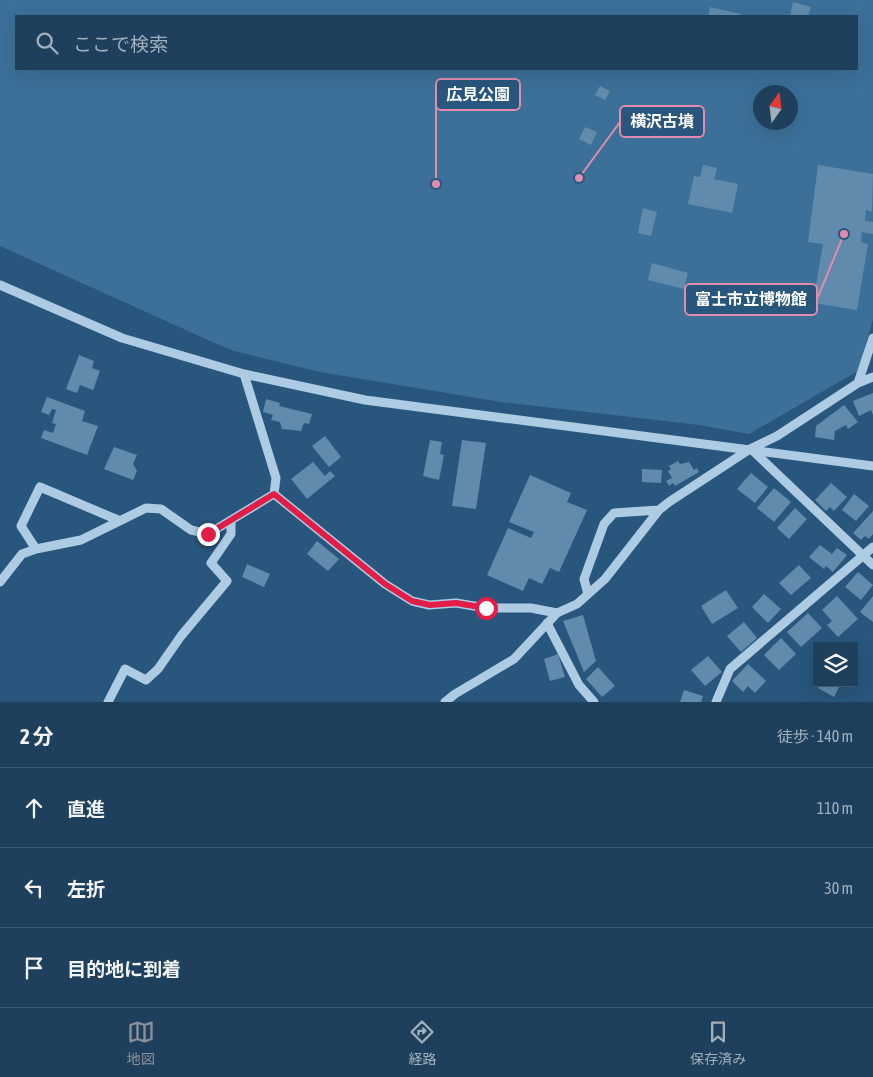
<!DOCTYPE html>
<html lang="ja">
<meta charset="utf-8">
<style>
:root{--surface:#1e405d;--page:#264763;--text:#f1f3f6;--muted:#a1afbc;--line:#3c5972;--accent:#8c9099}
body{margin:0;font-family:"Asap Condensed","Noto Sans JP",sans-serif;background:var(--page);color:var(--text)}
.controls{position:absolute;right:15px;bottom:15px;display:grid;overflow:hidden;border-radius:0px;box-shadow:0 5px 20px #0002}
.controls button{width:45px;height:45px;display:grid;place-items:center;padding:0;border:0;border-bottom:1px solid var(--line);background:var(--surface);color:var(--text);font:25px sans-serif}
.compass{position:absolute;left:753px;top:85px;width:45px;height:45px;border-radius:50%;background:var(--surface);box-shadow:0 5px 20px #0002;rotate:14deg}
.stop{position:absolute;width:15px;height:15px;margin:-11px;border:4px solid #e11d48;border-radius:50%;background:#fff}
.stop.end{background:#e11d48;border-color:#fff;box-shadow:0 1px 5px #0008}
.list{margin:0;padding:0;list-style:none}
h2{display:flex;justify-content:space-between;align-items:center;height:65px;margin:0;padding:0 20px;font-size:21px}
h2 small{font-size:16px;font-weight:400;color:var(--muted)}
.list li{display:grid;grid-template-columns:32px 1fr auto;gap:15px;align-items:center;box-sizing:border-box;height:80px;padding:0 20px;border-top:1px solid var(--line)}
.list b{display:block;font-size:19px;white-space:nowrap}
.list em{font-size:16px;font-style:normal;color:var(--muted)}
.icon{flex:none;width:28px;height:28px;fill:none;stroke:currentColor;stroke-width:2;stroke-linecap:round;stroke-linejoin:round}
.map{position:relative;flex:none;width:873px;height:702px;overflow:hidden}
.search{position:absolute;background:var(--surface);box-shadow:0 5px 20px #0002;left:15px;right:15px;top:15px;height:55px;display:flex;align-items:center;gap:12px;box-sizing:border-box;padding:0 18px;border-radius:0px;color:var(--muted);font-size:19px}
.sheet{height:305px;background:var(--surface)}
nav{display:flex;justify-content:space-around;align-items:center;box-sizing:border-box;height:70px;border-top:1px solid var(--line);background:var(--surface);font-size:14px;color:var(--muted)}
nav a{display:grid;justify-items:center;gap:2px}
nav .on{color:var(--accent)}
.map>svg:first-child{display:block}
.green{fill:#3c7099;fill-rule:evenodd}
.building{fill:#618bad}
.lines{fill:none;stroke-linecap:round;stroke-linejoin:round}
.minor{stroke:#adcce4;stroke-width:9}
.route{stroke:#e11d48;stroke-width:6}
.leader{fill:none;stroke:#e08cad;stroke-width:2}
.callout-dot{fill:#e08cad;stroke:#28567c;stroke-width:2}
.callout{fill:#28567c;stroke:#e08cad;stroke-width:2}
.callout-label{font-size:16px;text-anchor:middle;font-weight:bold;fill:#fff}
</style>
<div class="map">
<svg width="873" height="702" viewBox="0 0 873 702">
<rect width="100%" height="100%" fill="#28567c"/>
<path class="green" d="M0 0H873V319L858 371 749 434 699 425 501 402 320 372 234 351 208 340 0 246ZM16 16H857V69H16ZM760 92H790V122H760Z"/>
<path class="building" d="M793 2 811 7 808 16H790Z
M710 7 741 14V16H708Z
M600 86 610 91 605 100 595 95Z
M585 127 597 132 591 145 579 139Z
M703 165 717 168 714 179 738 184 732 213 688 204 694 176 700 177Z
M818 165 873 174 872 212 866 210 865 221 873 222V234L862 232 861 242 868 244 857 310 813 303 823 244 808 242Z
M643 208 657 212 651 236 638 233Z
M652 263 688 273 684 289 648 280Z
M79 355 94 361 92 368 100 371 93 390 80 385 77 393 66 389Z
M873 393V415L871 410 859 416 853 401Z
M47 397 85 411 82 421 98 426 87 455 41 438 44 430 53 433 56 424 52 423 56 410 52 409 49 415 41 412Z
M266 399 280 403 279 406 312 414 309 424 304 423 301 431 282 429 280 422 271 420 273 415 263 412Z
M844 405 858 422 848 429 846 425 835 431 834 440 815 437 816 426Z
M325 436 341 457 329 467 312 446Z
M430 440 442 442 440 454 444 455 439 480 423 476Z
M462 440 486 443 476 509 452 506Z
M114 447 137 455 133 464 137 471 133 480 104 469Z
M678 461 680 464 689 462 694 470 697 468 699 472 675 486 673 483 669 486 666 481 672 478 668 471 671 469 669 466Z
M313 462 325 476 330 471 335 476 307 499 291 479Z
M642 469 662 470 661 483 642 482Z
M751 473 768 487 755 503 737 489Z
M530 475 571 493 567 502 587 510 559 572 550 568 542 584 529 578 523 591 487 575 508 528 531 538 534 532 509 522Z
M831 483 847 497 834 511 830 507 826 511 815 500Z
M774 488 791 502 774 522 757 508Z
M854 494 869 506 856 521 842 510Z
M795 508 807 519 789 539 777 528Z
M873 511V534L869 539 865 536 861 540 853 533Z
M317 541 339 559 328 571 307 554Z
M820 545 832 554 837 548 847 555 833 572 826 566 824 569 809 557Z
M247 564 270 574 264 587 242 577Z
M799 565 811 578 791 595 779 583Z
M858 572 873 585 861 600 845 587Z
M726 590 738 608 712 624 701 606Z
M764 594 781 609 768 623 752 607Z
M837 596 858 619 838 637 827 625 832 621 822 610Z
M873 596V622L860 612Z
M808 613 822 628 801 647 787 632Z
M583 615 596 661 584 672 563 621Z
M744 622 757 638 741 652 727 636Z
M781 638 796 654 779 670 764 655Z
M558 654 565 677 550 681 544 659Z
M708 656 722 672 705 686 691 670Z
M748 664 766 681 755 693 748 686 743 692 732 681Z
M598 667 615 686 602 697 586 679Z
M820 683H837L840 685 834 697 818 688Z
M684 690 703 696 701 702H680Z"/>
<g class="lines">
<path class="minor" d="M0 285 122 338 244 374 365 400 873 466
M858 383 873 338
M751 449 873 565
M274 494 385 584 412 601 429 605 456 603 486 608H531L557 613
M36 549 21 526 40 487 118 520
M0 582 22 554 36 549 81 540 146 508 161 509 191 530 208 534 274 494 276 478 244 374
M588 594 584 579 604 524 614 513 659 510
M547 623 579 685 594 702
M108 702 125 669 146 680 158 669 181 636 227 581 211 563 231 534V522
M445 702 455 694 514 659 557 613 577 604 605 579 659 510 669 502 750 449 777 436 858 383 873 377
M716 702 730 669 873 547"/>
</g>
<g class="lines">
<path class="route" d="M208 534 274 494 385 584 412 601 430 605 456 603 486 608"/>
</g>
<path class="leader" d="M436 184L436 94M579 178L620 122M844 234L817 299"/>
<g class="callout-dot">
<circle cx="436" cy="184" r="5"/>
<circle cx="579" cy="178" r="5"/>
<circle cx="844" cy="234" r="5"/>
</g>
<g class="callout">
<rect x="436" y="79" width="84" height="31" rx="5"/>
<rect x="620" y="106" width="84" height="31" rx="5"/>
<rect x="685" y="284" width="132" height="31" rx="5"/>
</g>
<g class="callout-label">
<text x="478" y="100">広見公園</text>
<text x="662" y="127">横沢古墳</text>
<text x="751" y="305">富士市立博物館</text>
</g>
</svg>
<div class="controls">
<button><svg class="icon" aria-label="layers" viewBox="0 0 24 24"><path d="M12 4l9 5-9 5-9-5zM3 14l9 5 9-5"/></svg></button>
</div>
<svg class="compass" viewBox="-18 -18 36 36"><path d="M0-13l5 13h-10z" fill="#e53935"/><path d="M0 13l5-13h-10z" fill="#a1afbc"/></svg>
<div class="stop" style="left:486px;top:608px"></div>
<div class="stop end" style="left:208px;top:534px"></div>
<div class="search"><svg class="icon" aria-label="search" viewBox="0 0 24 24"><circle cx="10" cy="10" r="6"/><path d="M15 15l6 6"/></svg>ここで検索</div>
</div>
<section class="sheet">
<h2>2 分<small>徒歩 · 140 m</small></h2>
<ul class="list">
<li><svg class="icon" aria-label="ahead" viewBox="0 0 24 24"><path d="M12 20V5M6 11l6-6 6 6"/></svg><div><b>直進</b></div><em>110 m</em></li>
<li><svg class="icon" aria-label="left" viewBox="0 0 24 24"><path d="M17 20v-9H6M10 6l-5 5 5 5"/></svg><div><b>左折</b></div><em>30 m</em></li>
<li><svg class="icon" aria-label="arrive" viewBox="0 0 24 24"><path d="M6 21V4h12l-3 4 3 4H6"/></svg><div><b>目的地に到着</b></div></li>
</ul>
</section>
<nav>
<a class="on"><svg class="icon" aria-label="map" viewBox="0 0 24 24"><path d="M3 6l6-2 6 2 6-2v14l-6 2-6-2-6 2zM9 4v14M15 6v14"/></svg>地図</a>
<a><svg class="icon" aria-label="directions" viewBox="0 0 24 24"><path d="M12 3l9 9-9 9-9-9zM9 14v-3h6M13 9l2 2-2 2"/></svg>経路</a>
<a><svg class="icon" aria-label="saved" viewBox="0 0 24 24"><path d="M7 4h10v16l-5-4-5 4z"/></svg>保存済み</a>
</nav>
